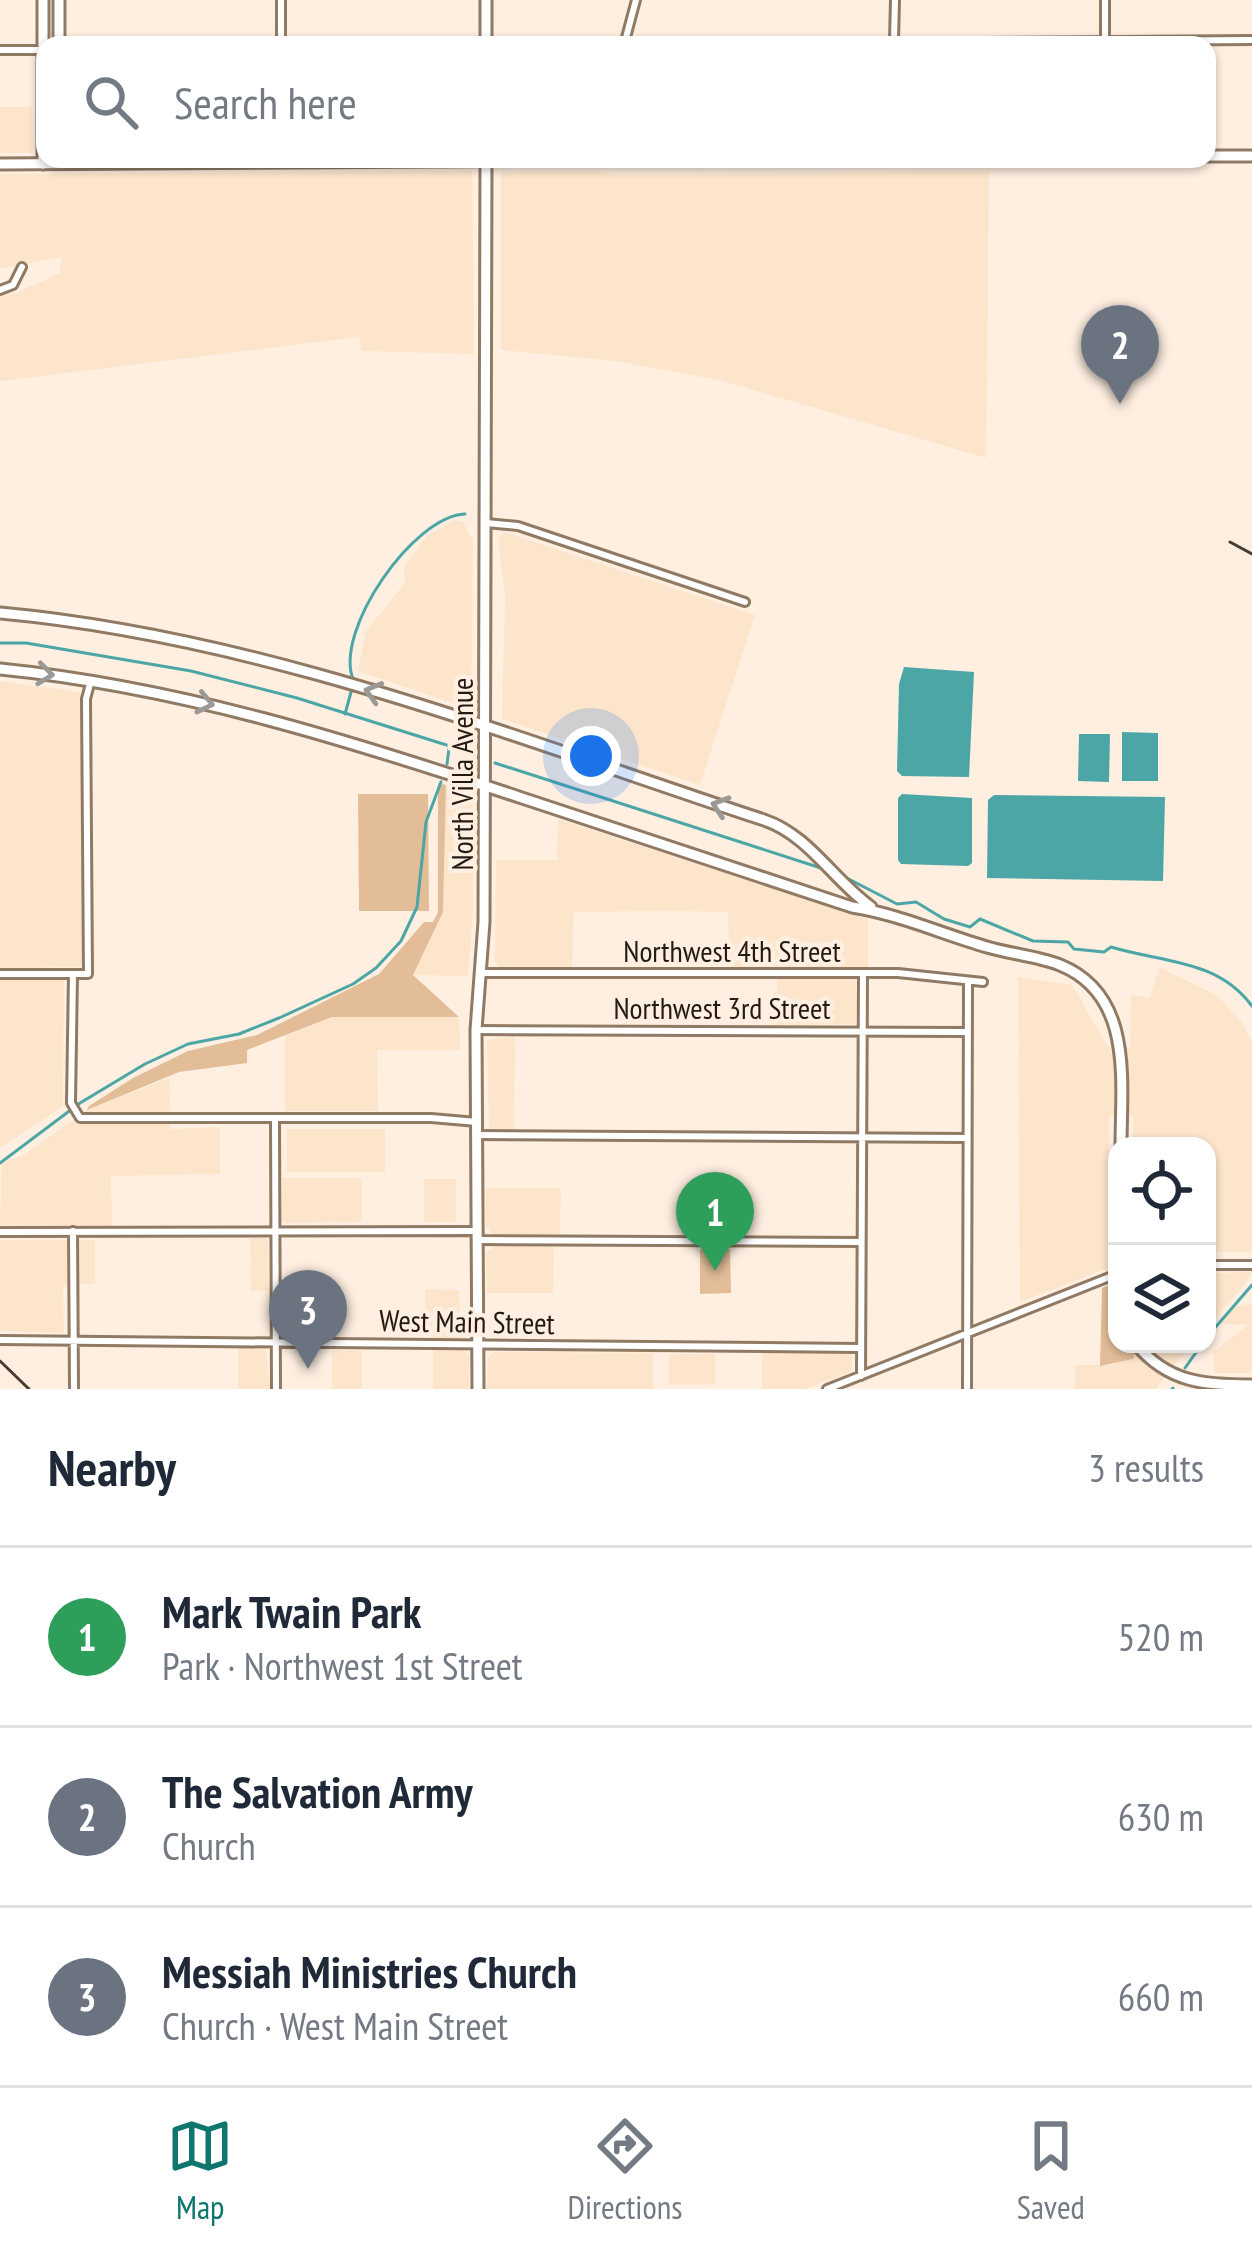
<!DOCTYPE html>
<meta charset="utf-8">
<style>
:root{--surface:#fff;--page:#f6f6f7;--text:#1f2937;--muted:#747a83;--line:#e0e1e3;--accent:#0f766e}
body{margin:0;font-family:"PT Sans Narrow",sans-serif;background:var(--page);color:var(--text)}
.controls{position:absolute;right:36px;bottom:36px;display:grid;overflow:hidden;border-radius:24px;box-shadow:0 3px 9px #0004}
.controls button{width:108px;height:108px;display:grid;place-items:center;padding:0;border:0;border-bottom:3px solid var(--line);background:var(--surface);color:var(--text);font:60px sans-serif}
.you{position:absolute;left:591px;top:756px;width:42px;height:42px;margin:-30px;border:9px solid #fff;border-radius:50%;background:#1a73e8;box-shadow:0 0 0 18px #1a73e833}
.badge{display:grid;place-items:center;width:78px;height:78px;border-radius:50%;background:var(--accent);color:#fff;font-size:39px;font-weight:700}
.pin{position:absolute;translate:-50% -99px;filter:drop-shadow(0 3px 6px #0008)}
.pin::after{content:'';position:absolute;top:63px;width:42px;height:36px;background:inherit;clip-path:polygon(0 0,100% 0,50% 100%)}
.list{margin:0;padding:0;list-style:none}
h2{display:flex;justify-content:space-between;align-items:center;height:156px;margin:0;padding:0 48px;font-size:51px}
h2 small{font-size:39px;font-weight:400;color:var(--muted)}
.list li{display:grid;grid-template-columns:78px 1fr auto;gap:36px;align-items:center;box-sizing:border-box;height:180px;padding:0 48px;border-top:3px solid var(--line)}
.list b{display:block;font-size:45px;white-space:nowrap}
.list p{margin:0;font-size:39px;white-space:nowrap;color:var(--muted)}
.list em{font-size:39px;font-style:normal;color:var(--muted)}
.icon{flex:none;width:66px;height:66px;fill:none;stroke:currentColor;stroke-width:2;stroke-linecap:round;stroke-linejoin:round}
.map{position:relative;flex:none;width:1252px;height:1389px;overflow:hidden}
.search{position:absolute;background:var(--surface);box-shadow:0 3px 9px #0004;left:36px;right:36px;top:36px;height:132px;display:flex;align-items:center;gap:30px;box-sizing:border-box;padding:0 42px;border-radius:24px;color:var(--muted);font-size:45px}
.sheet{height:696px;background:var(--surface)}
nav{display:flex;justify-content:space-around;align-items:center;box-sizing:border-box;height:168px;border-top:3px solid var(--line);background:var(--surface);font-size:33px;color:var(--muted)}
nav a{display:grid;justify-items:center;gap:6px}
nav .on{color:var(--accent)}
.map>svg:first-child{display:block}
.built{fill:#fde5cc}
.green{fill:#e3bd98}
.water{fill:#4ca6a6}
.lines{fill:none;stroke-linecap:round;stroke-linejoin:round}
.stream{stroke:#4ca6a6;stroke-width:3}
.minor-casing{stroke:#907a64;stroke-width:12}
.tertiary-casing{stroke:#907a64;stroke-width:15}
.secondary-casing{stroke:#907a64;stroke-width:15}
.minor{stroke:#fff;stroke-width:6}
.tertiary{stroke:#fff;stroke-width:9}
.secondary{stroke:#fff;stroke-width:9}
.rail{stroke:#473d34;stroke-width:3}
.oneway{stroke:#9c9894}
.labels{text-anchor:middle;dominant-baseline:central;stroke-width:9;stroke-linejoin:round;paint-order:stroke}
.street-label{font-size:30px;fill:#231b12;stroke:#feefe1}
</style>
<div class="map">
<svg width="1252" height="1389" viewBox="0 0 1252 1389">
<rect width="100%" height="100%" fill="#feefe1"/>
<path class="built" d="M0 107H32L33 153H0Z
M472 171 474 354 361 351 360 337 0 381V294L16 293 60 273 61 257 0 269V174Z
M592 171 618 175 989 171 986 458 719 380 615 361 501 350V172Z
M454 520 463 522 473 541 471 709 358 671 366 631 405 583 404 568 408 561 427 536Z
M504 532 755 615 700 785 502 719 505 597 498 538Z
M0 681 92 694V967L0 968Z
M446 785 465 791 473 799V911L468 976 413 975 443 912Z
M558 819 868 919V969L729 968 728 912 665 911 574 912 572 968 500 967 495 962 496 860H557Z
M1159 967 1218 996 1243 1024 1252 1043V1252H1207V1146H1134L1133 1116 1109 1115 1108 1268 1020 1302 1018 977 1072 985 1108 1047 1130 1048 1131 995 1150 998Z
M777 978 856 979V1024L777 1025Z
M0 980H64L63 1106 0 1148Z
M332 1017H459L460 1050H377L378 1111H285V1036Z
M515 1036 514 1130H489L487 1040Z
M169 1078 171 1129 220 1127V1174L111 1176 112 1226 0 1225 2 1162 22 1156 87 1110Z
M287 1129H385V1172H287Z
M282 1178H362V1222L286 1223 282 1220Z
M424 1179H456V1222H424Z
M486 1188H561L560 1234H492L486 1226Z
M250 1238H268L269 1291H251Z
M0 1240H95V1284L63 1285 64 1333 0 1331Z
M496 1246 554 1247 553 1293H487L486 1252Z
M1252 1272 1244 1285 1207 1327V1273Z
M425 1289 459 1290 461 1349 469 1355V1389H433V1334L425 1333Z
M1252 1303V1373H1214L1213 1352 1248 1325 1220 1324 1236 1306Z
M1138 1344H1191L1155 1389H1075V1365H1114Z
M238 1347 266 1348 270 1389H238Z
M332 1350H362V1389H332Z
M494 1352 653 1353V1389H487L488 1358Z
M762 1352H852V1371L806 1389H762Z
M669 1354H715V1384L669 1385Z"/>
<path class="green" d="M438 783 446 785 443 912 413 975 459 1017H332L247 1050V1063L179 1072 87 1110 89 1106 133 1078 188 1051 257 1035 379 974 424 922H433L438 912Z
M358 794H428L429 911H359Z
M700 1249H730L731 1293 700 1294Z
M1117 1282V1344H1138L1133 1359 1100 1366 1102 1288Z"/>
<path class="water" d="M904 667 974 672 969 777 902 776 897 771 899 684Z
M1122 732 1158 733V781H1122Z
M1079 734H1110L1109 782 1078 781Z
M902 794 972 798V863L968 866 901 864 898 860V798Z
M994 795 1165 797 1163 881 987 878 988 800Z"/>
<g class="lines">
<path class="stream" d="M0 643H26L191 671 297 698 475 754
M353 679C334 631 413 516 465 514
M345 714 351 692
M495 763 824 869
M447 764 449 749
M839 874 897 904 916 902 944 919 970 927 980 919 1033 941 1068 942 1074 949 1104 952 1111 947C1164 963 1217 959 1252 1006
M0 1163 80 1103 145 1064 188 1044 239 1034 279 1018 353 984 376 968 401 941 417 907 426 822 441 782
M1207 1337 1252 1285
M1185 1368 1202 1344
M1172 1389 1173 1388"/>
<g class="minor-casing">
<path id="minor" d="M894 41 895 0
M1105 41V0
M281 45V0
M562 45 1252 40
M624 45 636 0
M0 50H41
M0 290 13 285 22 267
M486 523 518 526 745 602
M480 973H898L983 982
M0 974H88L86 699 91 680
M73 974 71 1103 80 1118H431L477 1122
M476 1030 968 1032
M275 1120 276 1389
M477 1135 967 1138
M73 1231 74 1389
M0 1232 477 1231
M477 1240 861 1242
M1207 1265H1252
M0 1340 860 1348
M861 1376 863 974
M827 1389 1117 1274
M967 1389 968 982"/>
</g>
<g class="tertiary-casing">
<path id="tertiary" d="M59 45V0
M486 45V0
M43 164V0"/>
</g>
<g class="secondary-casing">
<path id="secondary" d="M1207 156H1252
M0 164 711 159
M0 613C263 637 515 738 764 820 809 835 833 880 871 907
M0 669C180 687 351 741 522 798 632 834 742 870 852 907 898 914 942 934 987 947 1010 954 1037 956 1060 965 1134 995 1121 1081 1121 1146
M1136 1344C1168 1383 1205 1385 1252 1385
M478 1389 476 1030 484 922 486 160"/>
</g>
<use href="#minor" class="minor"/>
<use href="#tertiary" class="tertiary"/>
<use href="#secondary" class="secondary"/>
<path class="rail" d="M1230 542 1252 554
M0 1361 29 1389"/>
</g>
<defs><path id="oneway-chevron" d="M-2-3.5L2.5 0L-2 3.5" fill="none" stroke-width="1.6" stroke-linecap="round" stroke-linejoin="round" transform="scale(3)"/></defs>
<g class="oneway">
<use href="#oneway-chevron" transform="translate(45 674) rotate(7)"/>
<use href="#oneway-chevron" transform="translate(373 692) rotate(-164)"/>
<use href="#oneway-chevron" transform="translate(205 703) rotate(12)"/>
<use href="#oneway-chevron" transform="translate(720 806) rotate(-162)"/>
</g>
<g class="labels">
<g class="street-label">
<text transform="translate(461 774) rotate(-90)">North Villa Avenue</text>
<text x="732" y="950">Northwest 4th Street</text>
<text x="722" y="1007">Northwest 3rd Street</text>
<text transform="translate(467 1321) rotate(1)">West Main Street</text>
</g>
</g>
</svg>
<div class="controls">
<button><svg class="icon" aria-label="locate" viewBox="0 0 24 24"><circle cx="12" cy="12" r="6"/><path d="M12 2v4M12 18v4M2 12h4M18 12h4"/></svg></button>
<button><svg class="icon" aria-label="layers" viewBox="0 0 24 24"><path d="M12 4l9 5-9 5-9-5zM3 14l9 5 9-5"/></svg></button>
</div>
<div class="you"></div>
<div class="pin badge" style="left:715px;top:1271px;background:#2e9e5b">1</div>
<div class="pin badge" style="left:1120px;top:404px;background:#6b7280">2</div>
<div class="pin badge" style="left:308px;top:1369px;background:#6b7280">3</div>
<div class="search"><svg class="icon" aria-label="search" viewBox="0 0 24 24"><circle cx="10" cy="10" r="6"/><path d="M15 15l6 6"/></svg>Search here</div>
</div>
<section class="sheet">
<h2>Nearby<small>3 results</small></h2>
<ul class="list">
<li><span class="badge" style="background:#2e9e5b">1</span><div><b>Mark Twain Park</b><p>Park · Northwest 1st Street</p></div><em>520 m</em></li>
<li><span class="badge" style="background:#6b7280">2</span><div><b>The Salvation Army</b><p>Church</p></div><em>630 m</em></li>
<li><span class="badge" style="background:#6b7280">3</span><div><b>Messiah Ministries Church</b><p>Church · West Main Street</p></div><em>660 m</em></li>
</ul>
</section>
<nav>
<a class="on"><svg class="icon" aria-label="map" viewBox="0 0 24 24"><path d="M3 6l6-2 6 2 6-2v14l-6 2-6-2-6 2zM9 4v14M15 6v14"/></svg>Map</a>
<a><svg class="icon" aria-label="directions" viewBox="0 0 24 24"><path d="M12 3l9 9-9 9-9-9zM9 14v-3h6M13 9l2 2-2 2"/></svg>Directions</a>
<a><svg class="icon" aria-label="saved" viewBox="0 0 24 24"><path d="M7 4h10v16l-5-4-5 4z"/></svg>Saved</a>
</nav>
